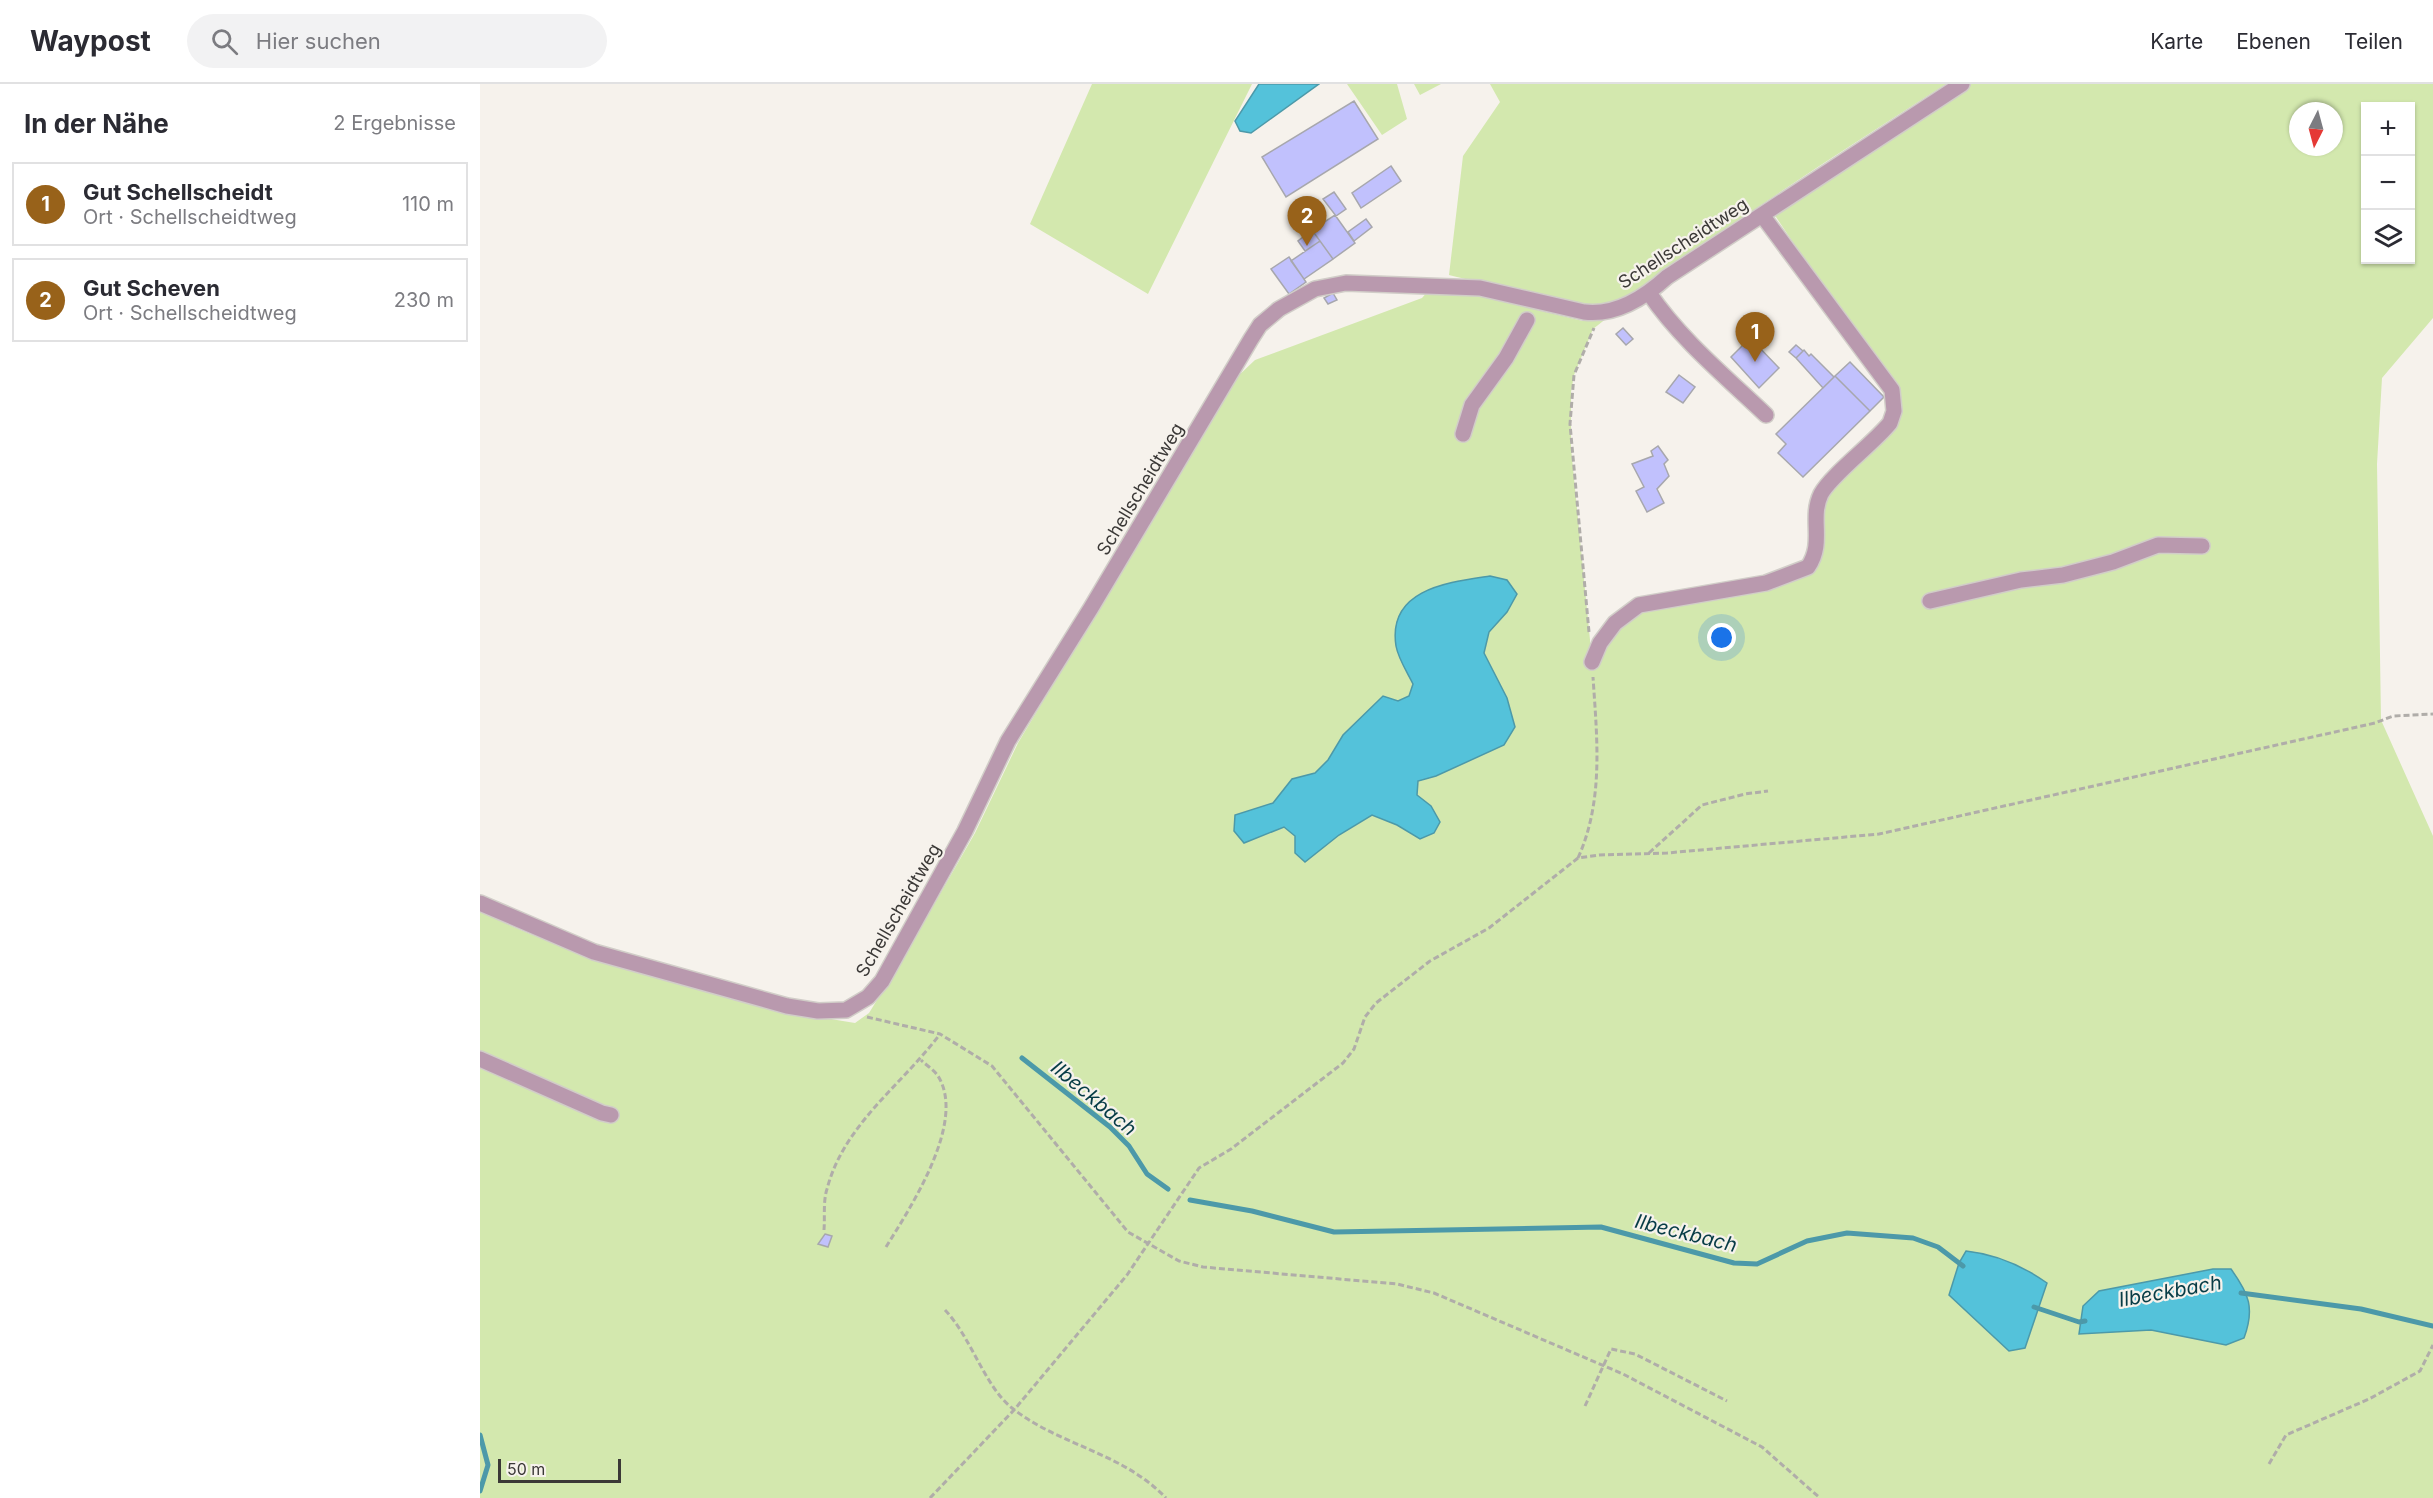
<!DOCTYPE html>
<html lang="de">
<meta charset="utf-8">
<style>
:root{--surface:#fff;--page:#f2f2f3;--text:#2b2b33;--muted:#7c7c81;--line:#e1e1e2;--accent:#98621a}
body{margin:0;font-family:Inter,sans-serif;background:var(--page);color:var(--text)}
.controls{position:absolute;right:18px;top:18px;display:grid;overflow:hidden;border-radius:0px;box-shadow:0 2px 4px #0004}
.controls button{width:54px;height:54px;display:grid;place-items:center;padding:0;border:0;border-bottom:2px solid var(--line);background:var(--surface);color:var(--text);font:30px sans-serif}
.compass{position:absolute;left:1809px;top:18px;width:54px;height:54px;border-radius:50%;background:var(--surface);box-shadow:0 2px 4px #0004;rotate:186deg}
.scale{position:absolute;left:18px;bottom:15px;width:123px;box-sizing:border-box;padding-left:6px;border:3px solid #3b3937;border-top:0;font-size:16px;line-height:21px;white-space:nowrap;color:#3b3937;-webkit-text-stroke:4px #f6f2ec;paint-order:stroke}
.you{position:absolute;left:1242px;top:554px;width:21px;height:21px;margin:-15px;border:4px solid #fff;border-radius:50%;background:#1a73e8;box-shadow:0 0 0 9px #1a73e833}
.badge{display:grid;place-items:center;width:39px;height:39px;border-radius:50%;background:var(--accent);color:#fff;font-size:20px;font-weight:700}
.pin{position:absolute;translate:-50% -50px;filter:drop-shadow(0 2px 3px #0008)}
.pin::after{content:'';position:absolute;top:32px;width:21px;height:18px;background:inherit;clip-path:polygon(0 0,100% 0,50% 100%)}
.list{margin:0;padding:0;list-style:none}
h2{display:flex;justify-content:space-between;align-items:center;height:78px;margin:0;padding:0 24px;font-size:26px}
h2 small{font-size:20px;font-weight:400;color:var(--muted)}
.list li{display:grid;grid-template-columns:39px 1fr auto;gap:18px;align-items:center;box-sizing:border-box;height:84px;margin:0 12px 12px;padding:0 12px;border:2px solid var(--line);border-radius:0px}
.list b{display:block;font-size:22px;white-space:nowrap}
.list p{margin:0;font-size:20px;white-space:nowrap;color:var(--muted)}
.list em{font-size:20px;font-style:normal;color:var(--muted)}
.icon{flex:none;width:33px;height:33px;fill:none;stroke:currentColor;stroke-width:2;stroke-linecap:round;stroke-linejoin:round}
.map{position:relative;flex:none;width:1953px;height:1414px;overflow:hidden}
header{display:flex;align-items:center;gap:36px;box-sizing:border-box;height:84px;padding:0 30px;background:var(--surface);border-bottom:2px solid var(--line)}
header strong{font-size:28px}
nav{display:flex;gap:33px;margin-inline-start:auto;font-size:21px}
.search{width:420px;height:54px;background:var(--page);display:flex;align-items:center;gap:15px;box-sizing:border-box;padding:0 21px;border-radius:33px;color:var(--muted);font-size:22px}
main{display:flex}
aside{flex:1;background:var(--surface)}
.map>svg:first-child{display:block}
.green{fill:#d3e8ae;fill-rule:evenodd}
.water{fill:#54c2da;stroke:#4c99a9;stroke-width:1.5}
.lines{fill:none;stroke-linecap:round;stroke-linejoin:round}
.stream{stroke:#4c99a9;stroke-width:5}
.building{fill:#c1c1fd;stroke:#a7a7ad;stroke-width:1.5}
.minor-casing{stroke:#d1cdc8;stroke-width:18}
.path{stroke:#b0ada9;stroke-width:3;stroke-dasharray:6 3;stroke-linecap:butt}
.minor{stroke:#b999ae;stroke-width:15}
.labels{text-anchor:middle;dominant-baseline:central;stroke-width:4.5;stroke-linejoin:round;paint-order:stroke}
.street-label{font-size:18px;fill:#3b3937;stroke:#f6f2ec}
.water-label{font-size:20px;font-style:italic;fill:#073c46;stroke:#f6f2ec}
</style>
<header>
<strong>Waypost</strong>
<div class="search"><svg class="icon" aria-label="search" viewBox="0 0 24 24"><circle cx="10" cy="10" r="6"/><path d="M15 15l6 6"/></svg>Hier suchen</div>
<nav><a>Karte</a><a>Ebenen</a><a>Teilen</a></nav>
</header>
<main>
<aside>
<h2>In der Nähe<small>2 Ergebnisse</small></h2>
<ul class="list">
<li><span class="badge">1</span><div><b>Gut Schellscheidt</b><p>Ort · Schellscheidtweg</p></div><em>110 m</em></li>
<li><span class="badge">2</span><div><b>Gut Scheven</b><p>Ort · Schellscheidtweg</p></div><em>230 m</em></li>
</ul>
</aside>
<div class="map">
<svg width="1953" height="1414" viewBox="0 0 1953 1414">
<rect width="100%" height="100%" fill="#f6f2ec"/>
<path class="green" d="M612 0H772L668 210 550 140Z
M867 0H917L927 35 902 51Z
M934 0H961L940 11Z
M1010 0H1466C1406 39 1346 77 1287 117 1258 136 1160 217 1133 220 1091 226 1012 201 969 191L983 72 1020 18Z
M1490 0H1953V234L1902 294 1897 380 1901 636 1953 752V1414H0V827C68 862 142 882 215 902 268 916 321 931 375 939L389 929 425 871 495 749 538 659 757 293 775 276 942 214 949 206 999 212 1103 237 1127 234 1113 245 1094 291 1091 308V364L1112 576 1146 528 1328 483 1341 410 1410 339 1412 306 1294 130ZM1886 22H1930V176H1886ZM1818 27H1854V63H1818Z"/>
<path class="water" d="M779 0H839L771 49 760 47 755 37Z
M1010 492 1027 496 1037 510 1027 528 1009 548 1004 569 1027 614 1035 643 1024 661 956 692 938 697 937 711 951 722 960 738 954 749 940 755 917 741 892 731 859 751 825 778 815 769V752L804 743 764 759 754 747 755 731 793 719 812 695 835 689 848 676 863 651 903 612 918 617 929 612 933 600C927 588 918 574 916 562 907 504 971 498 1010 492Z
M1486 1167C1514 1170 1543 1182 1567 1199L1545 1264 1529 1267 1469 1211 1479 1179Z
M1733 1185H1751C1769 1210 1775 1224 1764 1254L1746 1261 1671 1246 1599 1250 1603 1222 1619 1207Z"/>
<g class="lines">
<path class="stream" d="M542 974 630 1043 649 1062 667 1090 688 1105
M710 1116 772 1127 854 1148 1121 1143 1254 1179 1277 1180 1327 1157 1367 1149 1433 1154 1458 1163 1483 1182
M1761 1209 1881 1225 1953 1242
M1554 1223 1599 1238 1605 1237
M0 1351 8 1381 0 1407"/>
</g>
<path class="building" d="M874 17 898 55 806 113 782 73Z
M911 82 921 97 881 124 872 109Z
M854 108 866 125 856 132 843 115Z
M855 131 875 159 853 175 832 146Z
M886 135 892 143 874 157 868 148Z
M832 146 840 157 825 167 818 157Z
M840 157 853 175 824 195 811 177Z
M809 173 826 198 809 210 791 185Z
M853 209 857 216 848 220 844 214Z
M1143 244 1153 255 1146 261 1136 250Z
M1266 258 1272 264 1276 260 1299 284 1279 304 1251 273Z
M1316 261 1323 267 1316 274 1309 268Z
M1324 266 1329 272 1331 270 1354 293 1343 304 1316 274Z
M1370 278 1404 313 1390 327 1355 292Z
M1199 291 1215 303 1203 319 1186 308Z
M1355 292 1390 327 1323 393 1298 369 1306 360 1296 350Z
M1178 362 1188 376 1184 380 1189 392 1177 405 1184 419 1167 428 1156 407 1164 403 1152 380 1173 372 1171 367Z
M345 1150 352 1152 348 1163 338 1160Z"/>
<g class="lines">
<g class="minor-casing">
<path id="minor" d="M1169 209C1200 255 1246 293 1286 331
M983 350 992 321 1026 274 1047 236
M1450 517 1541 496 1583 491 1633 478 1678 461 1722 462
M1112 578 1120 559 1135 539 1159 521 1286 499 1328 483C1345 458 1329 435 1341 410 1351 391 1393 360 1410 339L1414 327 1412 306 1282 131
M0 819 114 868 307 922 338 927 366 926 388 913 402 897 485 747 528 657 611 524 771 255 780 241 799 225 835 205 866 199 1000 204 1104 228C1136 232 1164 214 1187 193L1482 0
M0 975 122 1029 131 1031"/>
</g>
<path class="path" d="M1109 548 1090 340 1094 291 1114 244
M1169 769 1222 721 1265 710 1288 707
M1098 774C1124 716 1117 655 1113 593
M387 933 460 950 512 982 648 1148 699 1177 723 1183 917 1200 954 1209 1143 1290 1282 1363 1340 1414
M344 1146C345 1133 343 1117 347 1105 364 1040 422 1001 460 950
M406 1163C430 1124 487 1038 458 992 454 986 446 981 441 976
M465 1226C491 1253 505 1303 532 1324 580 1362 642 1368 686 1414
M1105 1322 1131 1265 1155 1270 1247 1317
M1789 1380 1806 1351 1889 1315 1940 1287 1953 1261
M450 1414 534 1326 647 1191 719 1084 751 1065 863 979 874 965 885 933 896 919 950 877 1009 844 1098 774 1119 771 1187 769 1399 750 1895 639 1913 632 1953 630"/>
<use href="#minor" class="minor"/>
</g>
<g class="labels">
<g class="street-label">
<text transform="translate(1203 159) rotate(-33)">Schellscheidtweg</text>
<text transform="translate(660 405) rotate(-59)">Schellscheidtweg</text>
<text transform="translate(418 826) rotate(-60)">Schellscheidtweg</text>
</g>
<g class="water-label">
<text transform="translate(614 1014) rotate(40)">Ilbeckbach</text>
<text transform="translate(1206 1149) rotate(14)">Ilbeckbach</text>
<text transform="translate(1690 1207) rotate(-10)">Ilbeckbach</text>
</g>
</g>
</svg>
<div class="controls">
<button>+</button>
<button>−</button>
<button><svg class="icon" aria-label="layers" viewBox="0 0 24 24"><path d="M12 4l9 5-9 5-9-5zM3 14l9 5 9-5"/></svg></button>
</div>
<svg class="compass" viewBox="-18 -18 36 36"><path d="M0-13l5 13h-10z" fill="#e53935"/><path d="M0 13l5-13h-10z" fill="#7c7c81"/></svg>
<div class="scale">50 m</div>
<div class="you"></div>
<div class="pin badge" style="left:1275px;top:278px">1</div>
<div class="pin badge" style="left:827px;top:162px">2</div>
</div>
</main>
